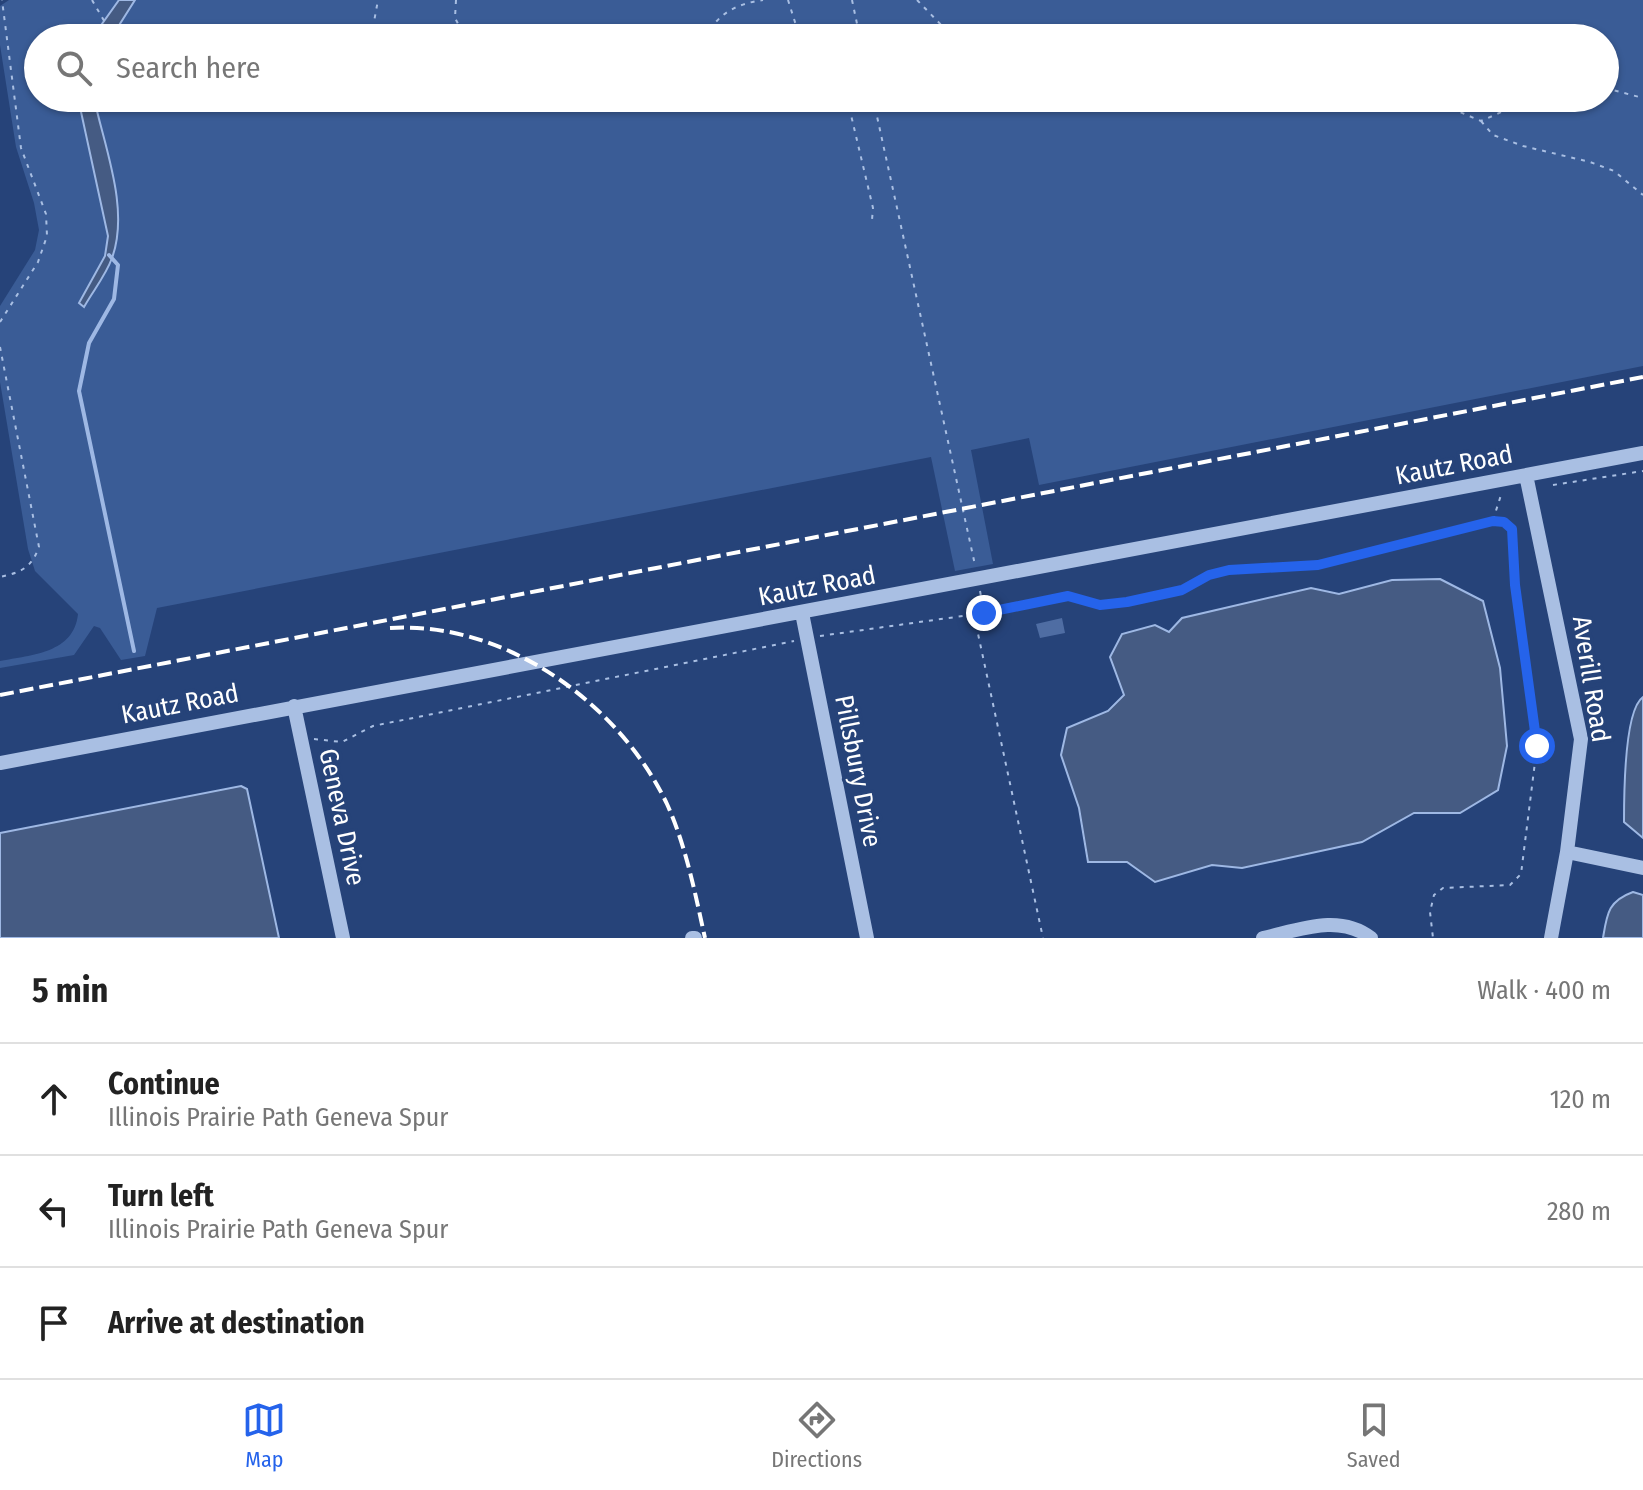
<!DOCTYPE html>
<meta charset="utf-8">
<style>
:root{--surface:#fff;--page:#f2f2f2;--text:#222;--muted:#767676;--line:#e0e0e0;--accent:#2563eb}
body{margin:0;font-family:"Fira Sans Condensed",sans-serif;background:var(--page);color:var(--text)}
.stop{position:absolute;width:24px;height:24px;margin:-18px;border:6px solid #2563eb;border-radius:50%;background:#fff}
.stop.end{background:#2563eb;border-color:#fff;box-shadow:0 2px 8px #0008}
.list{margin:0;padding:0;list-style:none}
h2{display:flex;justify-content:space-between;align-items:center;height:104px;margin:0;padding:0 32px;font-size:34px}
h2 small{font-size:26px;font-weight:400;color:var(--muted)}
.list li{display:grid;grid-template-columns:52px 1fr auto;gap:24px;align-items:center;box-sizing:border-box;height:112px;padding:0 32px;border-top:2px solid var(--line)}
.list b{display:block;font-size:30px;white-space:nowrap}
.list p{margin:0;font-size:26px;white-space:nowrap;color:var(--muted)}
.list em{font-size:26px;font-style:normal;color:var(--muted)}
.icon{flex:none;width:44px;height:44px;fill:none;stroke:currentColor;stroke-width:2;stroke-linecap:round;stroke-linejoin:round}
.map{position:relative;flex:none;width:1643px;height:938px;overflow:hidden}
.search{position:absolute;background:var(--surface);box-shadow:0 2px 6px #0004;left:24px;right:24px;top:24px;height:88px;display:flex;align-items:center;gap:20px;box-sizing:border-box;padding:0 28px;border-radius:44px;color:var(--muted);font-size:30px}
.sheet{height:440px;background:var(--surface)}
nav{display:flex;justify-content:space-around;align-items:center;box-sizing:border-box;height:112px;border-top:2px solid var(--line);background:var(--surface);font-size:22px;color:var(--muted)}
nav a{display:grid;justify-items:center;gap:4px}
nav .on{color:var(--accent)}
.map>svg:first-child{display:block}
.green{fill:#3a5c96;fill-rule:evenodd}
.water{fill:#455b83;stroke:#9eb8e4;stroke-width:2}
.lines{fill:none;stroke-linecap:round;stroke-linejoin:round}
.stream{stroke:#9eb8e4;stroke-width:4}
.building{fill:#4f6da3}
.path{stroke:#a9bfe3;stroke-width:2;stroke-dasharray:4 6;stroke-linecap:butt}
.minor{stroke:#a9bfe3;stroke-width:14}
.rail{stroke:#fff;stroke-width:4;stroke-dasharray:14 6;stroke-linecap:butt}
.route{stroke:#2563eb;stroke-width:10}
.labels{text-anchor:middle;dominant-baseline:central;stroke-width:7;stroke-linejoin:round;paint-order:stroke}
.street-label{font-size:26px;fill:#fff;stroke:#264379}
</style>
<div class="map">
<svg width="1643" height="938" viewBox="0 0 1643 938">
<rect width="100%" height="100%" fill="#264379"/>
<path class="green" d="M9 0H1643V366L1039 485 1029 438 971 450 993 564 955 571 931 457 157 608 145 656 121 660 100 628 94 626 74 655 0 668V661C32 655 74 653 78 614L35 571 28 549 0 382V306L35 250 39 230 34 203 16 147 0 45V6ZM38 38H1605V98H38Z"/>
<path class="water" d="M119 0H135L111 38H92Z
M78 98H94C104 146 130 209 112 258 106 275 93 291 84 307L79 303 105 256 108 236Z
M1440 579 1483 601 1500 668 1507 746 1498 790 1460 813H1414L1362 842 1242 868 1212 865 1155 882 1127 862H1088L1079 808 1061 755 1067 728 1108 711 1124 695 1110 657 1122 634 1155 625 1169 632 1182 618 1311 588 1339 594 1392 580Z
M1643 697V838L1624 822C1624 797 1624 710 1643 697Z
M241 786 247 789 279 938H0V833Z
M1633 892 1643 895V938H1603C1607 914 1608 901 1633 892Z"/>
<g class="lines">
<path class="stream" d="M109 255 118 265 114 299 89 343 79 391 134 651"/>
</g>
<path class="building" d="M1062 618 1065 633 1040 638 1036 624Z"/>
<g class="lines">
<path class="path" d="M92 0 114 38
M456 0 455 18 465 37
M788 0 800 38
M852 0 860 38
M917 0 948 32 980 27 1003 38
M371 38 378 0
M463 38H487
M563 38H589
M705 38C718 13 736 4 763 0
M1028 38 1060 28 1086 38
M1254 38 1267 33 1279 38
M1605 88 1643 98
M169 98 182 103 201 98
M268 98 305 107 326 98
M635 98 637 104 644 109 655 98
M847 98 873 208 872 220
M873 98 975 565
M1403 98 1418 104 1448 107 1481 121 1515 106 1551 110 1567 98
M1481 121 1493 135 1523 146 1590 162 1614 171 1643 195
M0 322 38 262 47 236 46 214 21 148 2 0
M0 347 39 547C31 568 22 572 0 577
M1553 485 1643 471
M1493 520 1501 495
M980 591 984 612
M974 615 1043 938
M820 636 984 613 1068 596 1100 605 1127 602 1182 590 1209 575 1318 565 1493 521 1504 522 1512 529 1515 585 1537 746 1521 874 1510 885 1443 888 1434 895 1430 912 1433 938
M314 739 342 742 373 726 794 641"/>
<path class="minor" d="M1526 475 1581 739 1567 852 1551 938
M802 613 867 938
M294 706 343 938
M0 763 1643 453
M1567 852 1643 868
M692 938H695
M1263 938C1299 930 1339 913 1371 938"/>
<path class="rail" d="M390 628C505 621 619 703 667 804 686 846 695 893 705 938
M0 695 1643 377"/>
</g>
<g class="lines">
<path class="route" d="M984 613 1068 596 1100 605 1127 602 1182 590 1209 575 1229 570 1318 565 1493 521 1504 522 1512 529 1515 585 1537 746"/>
</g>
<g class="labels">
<g class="street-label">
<text transform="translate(1454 465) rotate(-11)">Kautz Road</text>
<text transform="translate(817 586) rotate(-11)">Kautz Road</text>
<text transform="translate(1591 679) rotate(81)">Averill Road</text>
<text transform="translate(180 704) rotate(-11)">Kautz Road</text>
<text transform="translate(858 771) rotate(79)">Pillsbury Drive</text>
<text transform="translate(342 817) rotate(78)">Geneva Drive</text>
</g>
</g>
</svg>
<div class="stop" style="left:1537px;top:746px"></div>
<div class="stop end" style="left:984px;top:613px"></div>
<div class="search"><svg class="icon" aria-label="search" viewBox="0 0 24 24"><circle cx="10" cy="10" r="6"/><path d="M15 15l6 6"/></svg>Search here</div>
</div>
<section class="sheet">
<h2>5 min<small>Walk · 400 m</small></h2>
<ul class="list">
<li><svg class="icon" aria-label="ahead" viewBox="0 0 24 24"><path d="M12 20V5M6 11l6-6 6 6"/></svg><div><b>Continue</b><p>Illinois Prairie Path Geneva Spur</p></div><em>120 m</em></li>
<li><svg class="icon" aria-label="left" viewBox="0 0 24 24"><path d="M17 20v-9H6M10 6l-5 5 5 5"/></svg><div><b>Turn left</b><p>Illinois Prairie Path Geneva Spur</p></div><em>280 m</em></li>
<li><svg class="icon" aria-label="arrive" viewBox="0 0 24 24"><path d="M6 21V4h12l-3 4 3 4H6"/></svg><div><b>Arrive at destination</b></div></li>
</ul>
</section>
<nav>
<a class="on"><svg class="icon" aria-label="map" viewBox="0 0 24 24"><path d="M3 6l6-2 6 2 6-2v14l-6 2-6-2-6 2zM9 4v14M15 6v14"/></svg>Map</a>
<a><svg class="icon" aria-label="directions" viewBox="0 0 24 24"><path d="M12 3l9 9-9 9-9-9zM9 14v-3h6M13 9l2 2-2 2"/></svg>Directions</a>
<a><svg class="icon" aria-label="saved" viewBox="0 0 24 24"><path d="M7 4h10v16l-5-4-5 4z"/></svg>Saved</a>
</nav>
